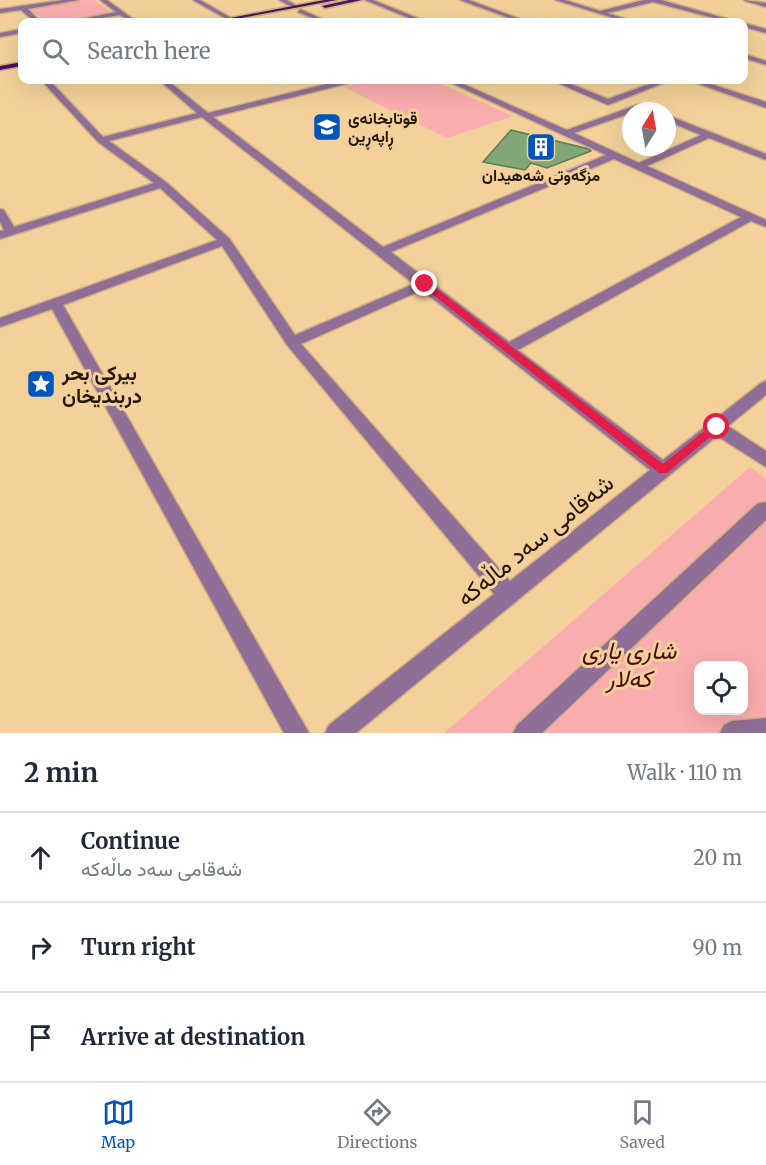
<!DOCTYPE html>
<meta charset="utf-8">
<style>
:root{--surface:#fff;--page:#f6f6f7;--text:#1f2937;--muted:#747a83;--line:#e0e1e3;--accent:#0054bd}
body{margin:0;font-family:Merriweather,Vazirmatn,serif;background:var(--page);color:var(--text)}
.controls{position:absolute;right:18px;bottom:18px;display:grid;overflow:hidden;border-radius:12px;box-shadow:0 6px 24px #0002}
.controls button{width:54px;height:54px;display:grid;place-items:center;padding:0;border:0;border-bottom:2px solid var(--line);background:var(--surface);color:var(--text);font:30px sans-serif}
.compass{position:absolute;left:622px;top:102px;width:54px;height:54px;border-radius:50%;background:var(--surface);box-shadow:0 6px 24px #0002;rotate:11deg}
.stop{position:absolute;width:18px;height:18px;margin:-14px;border:4px solid #e11d48;border-radius:50%;background:#fff}
.stop.end{background:#e11d48;border-color:#fff;box-shadow:0 2px 6px #0008}
.list{margin:0;padding:0;list-style:none}
h2{display:flex;justify-content:space-between;align-items:center;height:78px;margin:0;padding:0 24px;font-size:26px}
h2 small{font-size:20px;font-weight:400;color:var(--muted)}
.list li{display:grid;grid-template-columns:39px 1fr auto;gap:18px;align-items:center;box-sizing:border-box;height:90px;padding:0 24px;border-top:2px solid var(--line)}
.list b{display:block;font-size:22px;white-space:nowrap}
.list p{margin:0;font-size:20px;white-space:nowrap;color:var(--muted)}
.list em{font-size:20px;font-style:normal;color:var(--muted)}
.icon{flex:none;width:33px;height:33px;fill:none;stroke:currentColor;stroke-width:2;stroke-linecap:round;stroke-linejoin:round}
.map{position:relative;flex:none;width:766px;height:733px;overflow:hidden}
.search{position:absolute;background:var(--surface);box-shadow:0 6px 24px #0002;left:18px;right:18px;top:18px;height:66px;display:flex;align-items:center;gap:15px;box-sizing:border-box;padding:0 21px;border-radius:12px;color:var(--muted);font-size:22px}
.sheet{height:348px;background:var(--surface)}
nav{display:flex;justify-content:space-around;align-items:center;box-sizing:border-box;height:84px;border-top:2px solid var(--line);background:var(--surface);font-size:16px;color:var(--muted)}
nav a{display:grid;justify-items:center;gap:3px}
nav .on{color:var(--accent)}
.map>svg:first-child{display:block}
.green{fill:#faadae;fill-rule:evenodd}
.building{fill:#81a776;stroke:#5b7f51;stroke-width:1.5}
.lines{fill:none;stroke-linecap:round;stroke-linejoin:round}
.minor-casing{stroke:#ceaf7f;stroke-width:3}
.major-casing{stroke:#ceaf7f;stroke-width:3}
.minor{fill:#8f6f98;fill-rule:evenodd}
.major{fill:#50125f;fill-rule:evenodd}
.route{fill:#e11d48}
.labels{text-anchor:middle;dominant-baseline:central;stroke-width:6;stroke-linejoin:round;paint-order:stroke}
.far-poi-label{font-size:16px;font-weight:bold;fill:#231602;stroke:#f4d19a;text-anchor:start}
.poi-label{font-size:20px;font-weight:bold;fill:#231602;stroke:#f4d19a;text-anchor:start}
.near-street-label{font-size:24px;fill:#231602;stroke:#f4d19a}
.near-park-label{font-size:24px;font-style:italic;fill:#520815;stroke:#f4d19a}
</style>
<div class="map">
<svg width="766" height="733" viewBox="0 0 766 733">
<rect width="100%" height="100%" fill="#f4d19a"/>
<path class="green" d="M84 0H95L112 13 46 22 30 9Z
M370 80H432L513 116 447 138 344 87Z
M750 467 766 478V733H444ZM698 666H744V710H698Z"/>
<path class="building" d="M511 130 589 149 591 151 547 168 531 163 525 170 483 162Z"/>
<g class="lines">
<g class="minor-casing">
<path id="minor" d="M63 0H79L28 9 41 22H35L21 10 0 13V9Z
M100 0H107L137 22H130L120 15 77 22H66L116 12Z
M193 0H200L233 19 228 20Z
M279 0H287L299 7 294 8Z
M365 0H373L427 22H419Z
M460 0H469L528 22H520Z
M555 0H565L600 11 644 0H661L738 22H729L653 2 607 13 635 22H627Z
M744 0 766 3V7L745 1Z
M300 9 327 21 328 22H321L298 12Z
M744 23 766 29V33L744 27Z
M22 29V33L0 37V33Z
M744 54 766 61V65L744 58Z
M41 80H49L103 137 197 113 159 80H167L208 113 343 80H355L354 82 213 117 383 247 606 155 445 80H454L567 130 637 105H643V109L631 111V113L574 133 639 163 701 135 667 121V115L766 154V160L709 138 647 166 766 220V227L751 221 518 350 663 460 761 383 766 381V395L728 426 766 451V467L717 436 356 733H325L329 725 494 594 287 345 222 246 63 305 309 733H284L52 309 0 327V318L217 240 160 188 0 239V231L4 230 0 222V209L4 210 14 227 154 183 98 142ZM202 117 203 118 414 284 295 335 229 238 166 182 109 141ZM614 159 741 217 509 342 391 252ZM422 290 650 470 510 581 301 344Z
M551 80H561L608 99 661 80H671L608 105Z
M688 80H698L766 102V108Z
M764 502 766 503V520L542 733H513L517 725 757 504Z
M766 718V733H720L724 725 732 721Z"/>
</g>
<g class="major-casing">
<path id="major" d="M324 0H337L220 22H209Z
M349 0H362L325 8 322 6Z
M22 62V66L0 70V66Z"/>
</g>
<use href="#minor" class="minor"/>
<use href="#major" class="major"/>
</g>
<path class="route" d="M422 282H428L663 464 713 424H721L722 427 667 473H659L422 286Z"/>
<defs>
<g id="school-square" transform="scale(1.5)"><rect x="-9" y="-9" width="18" height="18" rx="4" fill="#0054bd" stroke="#f4d19a"/><path d="M0-5L7-2L0 1L-7-2ZM-4 1L0 2.5L4 1V4Q0 6-4 4Z" fill="#fff"/></g>
<g id="building-square" transform="scale(1.5)"><rect x="-9" y="-9" width="18" height="18" rx="4" fill="#0054bd" stroke="#f4d19a"/><path d="M-4-6H4V6H1V3H-1V6H-4ZM-2.5-4.3h1.7v1.8h-1.7ZM.8-4.3h1.7v1.8H.8ZM-2.5-1h1.7V.8h-1.7ZM.8-1h1.7V.8H.8Z" fill="#fff"/></g>
<g id="sight-square" transform="scale(1.5)"><rect x="-9" y="-9" width="18" height="18" rx="4" fill="#0054bd" stroke="#f4d19a"/><path d="M0-6L1.8-2.2L6-1.7L2.9 1.2L3.7 5.4L0 3.3L-3.7 5.4L-2.9 1.2L-6-1.7L-1.8-2.2Z" fill="#fff"/></g>
</defs>
<g fill-rule="evenodd">
<use href="#school-square" x="327" y="127"/>
<use href="#building-square" x="541" y="147"/>
<use href="#sight-square" x="41" y="384"/>
</g>
<g class="labels">
<g class="far-poi-label">
<text x="348" y="118">قوتابخانەی<tspan x="348" dy="18">ڕاپەڕین</tspan></text>
<text x="541" y="175" text-anchor="middle">مزگەوتی شەهیدان</text>
</g>
<g class="poi-label">
<text x="62" y="372">بيركى بحر<tspan x="62" dy="23">دربنديخان</tspan></text>
</g>
<g class="near-street-label">
<text transform="translate(535 540) rotate(-39)">شەقامی سەد ماڵەکە</text>
</g>
<g class="near-park-label">
<text x="629" y="650">شاری یاری<tspan x="629" dy="28">کەلار</tspan></text>
</g>
</g>
</svg>
<div class="controls">
<button><svg class="icon" aria-label="locate" viewBox="0 0 24 24"><circle cx="12" cy="12" r="6"/><path d="M12 2v4M12 18v4M2 12h4M18 12h4"/></svg></button>
</div>
<svg class="compass" viewBox="-18 -18 36 36"><path d="M0-13l5 13h-10z" fill="#e53935"/><path d="M0 13l5-13h-10z" fill="#747a83"/></svg>
<div class="stop" style="left:717px;top:427px"></div>
<div class="stop end" style="left:425px;top:284px"></div>
<div class="search"><svg class="icon" aria-label="search" viewBox="0 0 24 24"><circle cx="10" cy="10" r="6"/><path d="M15 15l6 6"/></svg>Search here</div>
</div>
<section class="sheet">
<h2>2 min<small>Walk · 110 m</small></h2>
<ul class="list">
<li><svg class="icon" aria-label="ahead" viewBox="0 0 24 24"><path d="M12 20V5M6 11l6-6 6 6"/></svg><div><b>Continue</b><p>شەقامی سەد ماڵەکە</p></div><em>20 m</em></li>
<li><svg class="icon" aria-label="right" viewBox="0 0 24 24"><path d="M7 20v-9h11M14 6l5 5-5 5"/></svg><div><b>Turn right</b></div><em>90 m</em></li>
<li><svg class="icon" aria-label="arrive" viewBox="0 0 24 24"><path d="M6 21V4h12l-3 4 3 4H6"/></svg><div><b>Arrive at destination</b></div></li>
</ul>
</section>
<nav>
<a class="on"><svg class="icon" aria-label="map" viewBox="0 0 24 24"><path d="M3 6l6-2 6 2 6-2v14l-6 2-6-2-6 2zM9 4v14M15 6v14"/></svg>Map</a>
<a><svg class="icon" aria-label="directions" viewBox="0 0 24 24"><path d="M12 3l9 9-9 9-9-9zM9 14v-3h6M13 9l2 2-2 2"/></svg>Directions</a>
<a><svg class="icon" aria-label="saved" viewBox="0 0 24 24"><path d="M7 4h10v16l-5-4-5 4z"/></svg>Saved</a>
</nav>
